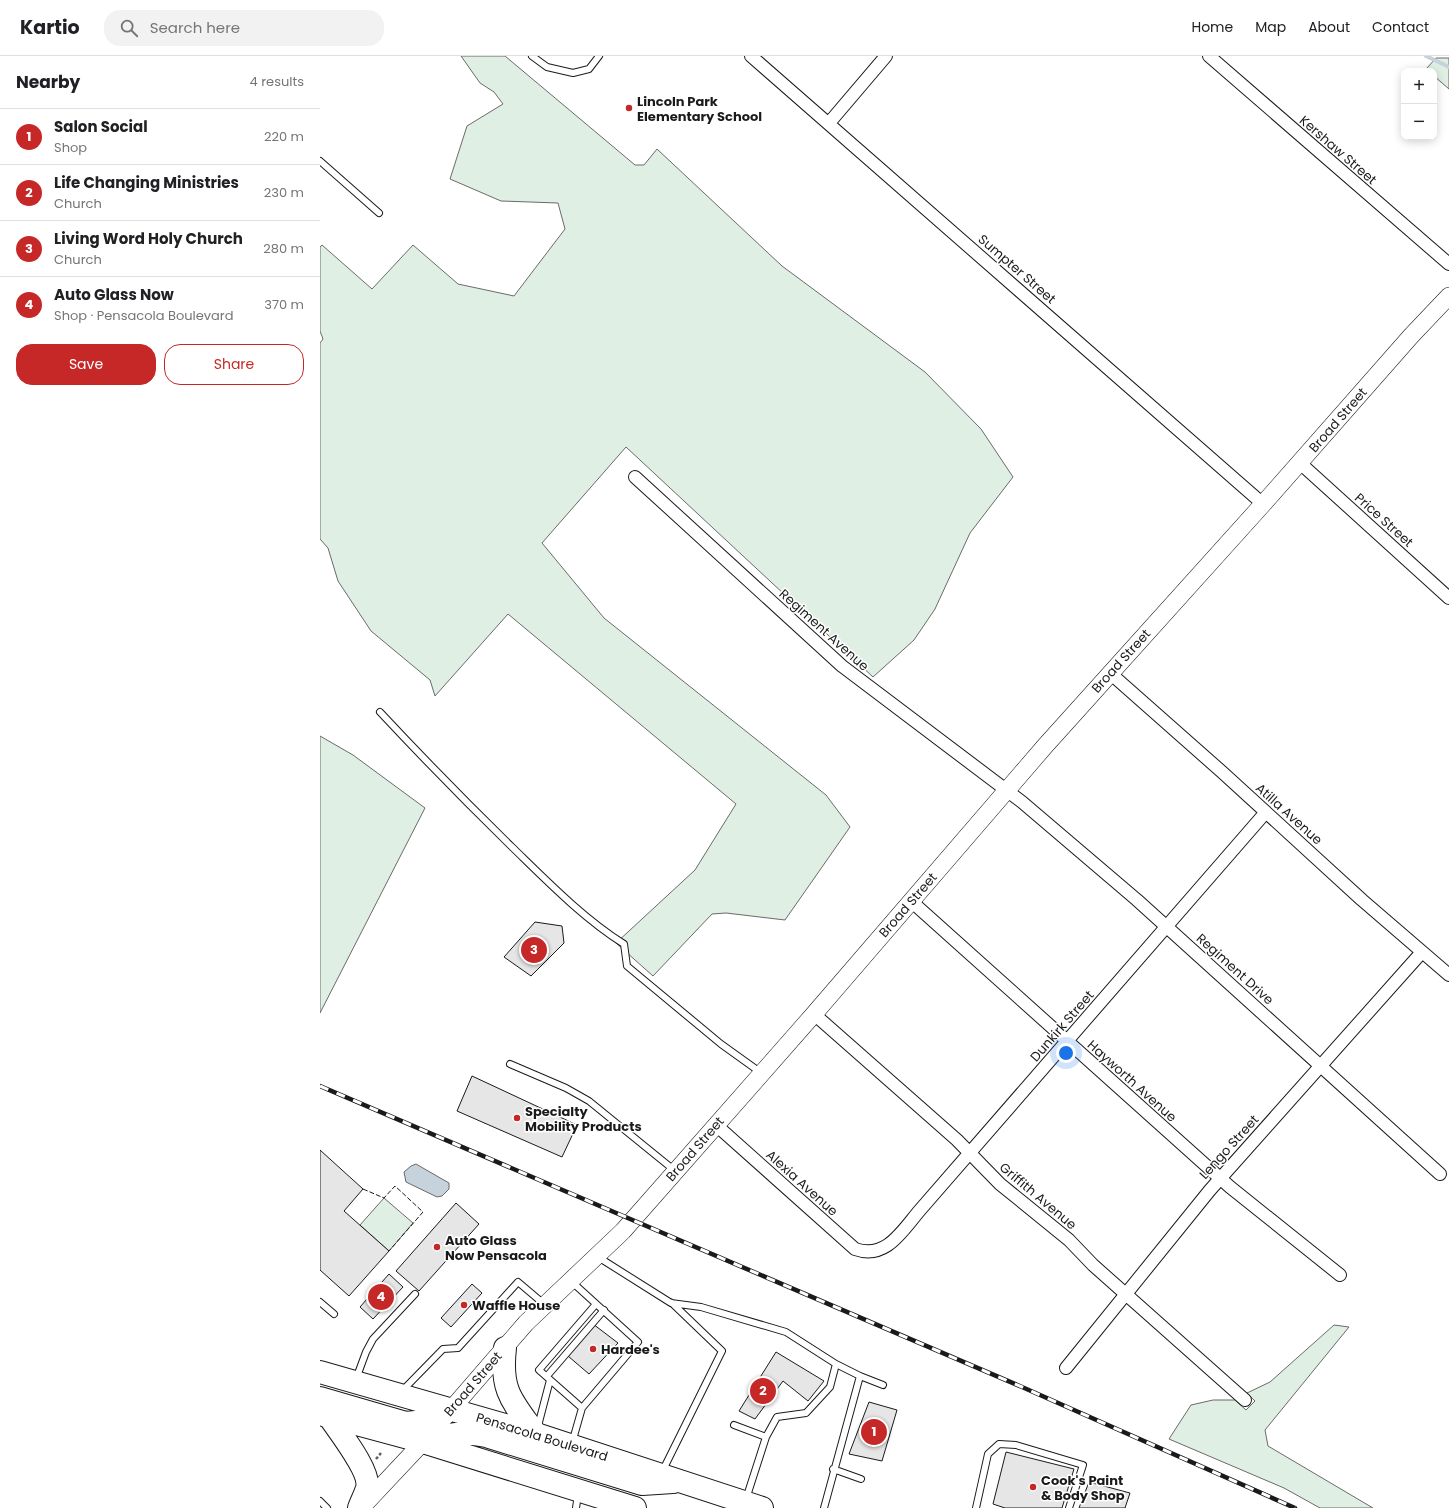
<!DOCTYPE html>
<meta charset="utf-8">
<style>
:root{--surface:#fff;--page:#f2f2f2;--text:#202124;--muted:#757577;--line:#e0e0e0;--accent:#c62828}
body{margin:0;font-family:Poppins,sans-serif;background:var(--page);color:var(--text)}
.controls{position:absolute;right:12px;top:12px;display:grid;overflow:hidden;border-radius:8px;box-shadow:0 2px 10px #0003}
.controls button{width:36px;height:36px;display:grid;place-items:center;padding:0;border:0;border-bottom:1px solid var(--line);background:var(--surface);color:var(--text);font:20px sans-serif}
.you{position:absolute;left:746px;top:997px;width:14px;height:14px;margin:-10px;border:3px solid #fff;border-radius:50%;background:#1a73e8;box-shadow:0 0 0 6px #1a73e833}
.badge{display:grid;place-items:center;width:26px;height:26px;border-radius:50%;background:var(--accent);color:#fff;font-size:13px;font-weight:700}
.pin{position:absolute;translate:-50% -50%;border:2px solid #fff;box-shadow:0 1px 4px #0006}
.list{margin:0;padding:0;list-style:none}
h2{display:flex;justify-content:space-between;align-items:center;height:52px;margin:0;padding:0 16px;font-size:17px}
h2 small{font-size:13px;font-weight:400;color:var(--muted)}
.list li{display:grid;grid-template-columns:26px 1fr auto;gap:12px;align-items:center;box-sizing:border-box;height:56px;padding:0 16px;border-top:1px solid var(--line)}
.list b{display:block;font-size:15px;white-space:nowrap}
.list p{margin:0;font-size:13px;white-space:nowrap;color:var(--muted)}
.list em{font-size:13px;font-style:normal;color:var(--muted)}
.actions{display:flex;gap:8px;padding:12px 16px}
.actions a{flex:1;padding:9px 0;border:1px solid var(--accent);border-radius:16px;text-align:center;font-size:14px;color:var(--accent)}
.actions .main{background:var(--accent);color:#fff}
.icon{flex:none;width:22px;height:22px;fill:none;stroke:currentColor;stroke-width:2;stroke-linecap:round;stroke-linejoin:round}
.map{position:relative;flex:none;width:1129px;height:1452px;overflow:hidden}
header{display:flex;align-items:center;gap:24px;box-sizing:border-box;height:56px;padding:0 20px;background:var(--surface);border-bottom:1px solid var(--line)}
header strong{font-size:19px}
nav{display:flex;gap:22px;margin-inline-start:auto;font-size:14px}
.search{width:280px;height:36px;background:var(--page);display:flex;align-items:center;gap:10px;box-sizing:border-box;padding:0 14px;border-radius:16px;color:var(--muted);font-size:15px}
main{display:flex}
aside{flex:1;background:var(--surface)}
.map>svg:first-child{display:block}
.green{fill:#e0efe3;stroke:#6a6a6a}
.water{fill:#c6d2dc;stroke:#6a6a6a}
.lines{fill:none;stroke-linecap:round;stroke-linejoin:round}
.stream{stroke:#c6d2dc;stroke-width:4}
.building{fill:#e6e6e6;stroke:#1a1a1a}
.lane-casing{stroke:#1a1a1a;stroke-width:8}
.street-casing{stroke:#1a1a1a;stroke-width:14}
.secondary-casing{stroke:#1a1a1a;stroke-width:18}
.highway-casing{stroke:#1a1a1a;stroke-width:24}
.path{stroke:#5f5f5f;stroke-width:2.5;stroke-dasharray:3 2;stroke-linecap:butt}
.lane{stroke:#fff;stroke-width:6}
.street{stroke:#fff;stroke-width:12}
.secondary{stroke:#fff;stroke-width:17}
.highway{stroke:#fff;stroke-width:22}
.rail-casing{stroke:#1a1a1a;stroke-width:4.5}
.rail{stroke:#fff;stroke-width:3;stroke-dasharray:9;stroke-linecap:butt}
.fence{stroke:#1a1a1a;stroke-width:1;stroke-dasharray:5 2;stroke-linecap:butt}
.poi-dot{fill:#c62828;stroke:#fff;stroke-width:1.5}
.labels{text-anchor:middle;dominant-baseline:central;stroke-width:3;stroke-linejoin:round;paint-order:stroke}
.poi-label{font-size:13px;font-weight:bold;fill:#1a1a1a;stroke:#fff;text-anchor:start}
.street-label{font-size:13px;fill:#1a1a1a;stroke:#fff}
</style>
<header>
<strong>Kartio</strong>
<div class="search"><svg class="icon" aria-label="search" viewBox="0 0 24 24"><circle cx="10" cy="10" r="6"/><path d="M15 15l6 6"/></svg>Search here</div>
<nav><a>Home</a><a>Map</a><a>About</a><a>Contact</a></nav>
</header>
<main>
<aside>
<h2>Nearby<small>4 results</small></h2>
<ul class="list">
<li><span class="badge">1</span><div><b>Salon Social</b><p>Shop</p></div><em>220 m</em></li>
<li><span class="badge">2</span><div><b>Life Changing Ministries</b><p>Church</p></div><em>230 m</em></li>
<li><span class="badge">3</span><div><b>Living Word Holy Church</b><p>Church</p></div><em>280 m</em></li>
<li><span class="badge">4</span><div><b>Auto Glass Now</b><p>Shop · Pensacola Boulevard</p></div><em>370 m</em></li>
</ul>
<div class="actions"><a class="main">Save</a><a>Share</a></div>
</aside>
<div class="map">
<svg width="1129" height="1452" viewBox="0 0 1129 1452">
<rect width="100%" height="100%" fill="#fff"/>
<path class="green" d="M141 0H185L315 109H324L337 93 462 210 605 316 661 373 693 421 650 477 615 553 594 584 553 621 306 391 222 487 284 562 506 739 530 771 465 864 406 857 392 858 333 920 296 887 375 814 416 748 188 558 115 640 110 624 51 575 18 525 8 492 0 483V287L3 283 0 275V191L2 189 52 233 93 189 138 228 194 240 245 173 238 147 181 145 130 123 147 70 183 48 174 36 160 27Z
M1116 2H1129V33L1114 20V15H1108L1106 13Z
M0 680 33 699 105 752 0 957Z
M64 1142 93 1167 69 1195 40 1169Z
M1014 1269 1029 1271 945 1374 948 1390 1053 1452H1000L964 1432 849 1383 871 1349 893 1344H915L926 1354 935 1345 927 1337 950 1326Z"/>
<path class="water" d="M96 1108 129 1127V1133L122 1140 117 1141 86 1126 84 1116 91 1110Z"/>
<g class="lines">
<path class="stream" d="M1106 0 1129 11"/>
</g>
<path class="building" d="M215 866 242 870 244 887 211 920 184 901Z
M152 1020 257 1069 242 1101 137 1055Z
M0 1094 43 1133 24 1155 69 1195 29 1240 0 1214Z
M136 1147 159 1168 99 1235 76 1215Z
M69 1218 83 1231 53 1263 40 1251Z
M152 1228 162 1237 131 1271 121 1262Z
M273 1268 298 1287 269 1318 248 1300Z
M456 1296 504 1325 488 1345 463 1325 435 1363 419 1355Z
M549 1346 577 1354 562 1405 529 1398Z
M686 1396 754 1413 742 1452H685L673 1448Z
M769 1426 810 1437 805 1452H759Z"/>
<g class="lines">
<g class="lane-casing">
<path id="lane" d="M212 0 227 11 253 17 269 13 279 0
M0 105 59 157
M60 656C103 702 147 747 192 791 227 825 263 862 304 888L307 910 401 988 440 1016
M190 1008 246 1032 269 1045 354 1114
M278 1201 351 1247 381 1251 466 1276 516 1308 510 1331 486 1357 457 1361 446 1381 426 1443
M0 1246 14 1258
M516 1308 540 1320
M227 1320 284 1254
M36 1323 46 1296 53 1283 95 1238
M82 1335 123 1293 138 1292 198 1226 224 1248
M262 1352 219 1314 276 1248
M414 1369 446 1381
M218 1370 230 1324
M252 1387 262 1352 318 1286 252 1226
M513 1413 541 1423
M342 1416 402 1295 352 1247
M0 1445 7 1452
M256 1452 258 1438
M504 1452 540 1320 563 1329
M656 1452 668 1398 679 1388 696 1389 763 1409 749 1452"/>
</g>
<g class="street-casing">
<path id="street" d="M431 0 943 448
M889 0 1129 208
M509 67 566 0
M980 407 1129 542
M315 421 522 610 702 746 817 844 1120 1118
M790 617 902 716 1042 844 1129 919
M591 845 910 1131 1020 1219
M494 958 637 1084 680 1128 749 1184 773 1209 925 1344
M396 1069 535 1193C566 1204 582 1175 600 1154L946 756
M746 1312 890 1134 1102 896"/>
</g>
<g class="secondary-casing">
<path id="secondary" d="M41 1452 103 1386 206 1267 303 1175 494 958 725 690 943 448 1091 280 1129 240"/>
</g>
<g class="highway-casing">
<path id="highway" d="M185 1292C180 1335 192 1345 216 1378
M0 1316 216 1378 442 1452
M0 1342 86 1367 105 1365 131 1354
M0 1358 103 1386 315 1452
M10 1362C20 1377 51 1416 47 1432 45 1439 41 1446 39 1452
M103 1386C129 1378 138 1375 166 1380L322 1428 353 1426"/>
</g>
<path class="path" d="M56 1403 61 1397"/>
<use href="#lane" class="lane"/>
<use href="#street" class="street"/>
<use href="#secondary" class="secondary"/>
<use href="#highway" class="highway"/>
<g class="rail-casing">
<path id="rail" d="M0 1030 702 1331 975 1452"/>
</g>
<use href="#rail" class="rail"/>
<path class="fence" d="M43 1133 64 1142 75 1130 103 1156 69 1195"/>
</g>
<g class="poi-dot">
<circle cx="309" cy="52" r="4"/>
<circle cx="197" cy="1062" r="4"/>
<circle cx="117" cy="1191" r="4"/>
<circle cx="144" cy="1249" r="4"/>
<circle cx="273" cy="1293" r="4"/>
<circle cx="713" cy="1431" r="4"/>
</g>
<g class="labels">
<g class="poi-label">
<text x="317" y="45">Lincoln Park<tspan x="317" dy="15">Elementary School</tspan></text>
<text x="205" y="1055">Specialty<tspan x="205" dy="15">Mobility Products</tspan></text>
<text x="125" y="1184">Auto Glass<tspan x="125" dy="15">Now Pensacola</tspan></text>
<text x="152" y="1249">Waffle House</text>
<text x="281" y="1293">Hardee's</text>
<text x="721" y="1424">Cook's Paint<tspan x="721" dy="15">&amp; Body Shop</tspan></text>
</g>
<g class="street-label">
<text transform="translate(1018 94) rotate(41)">Kershaw Street</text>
<text transform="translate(697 213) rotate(41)">Sumpter Street</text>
<text transform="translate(1018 364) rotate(-49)">Broad Street</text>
<text transform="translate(1064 464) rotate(42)">Price Street</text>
<text transform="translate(504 574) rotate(42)">Regiment Avenue</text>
<text transform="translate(801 605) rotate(-48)">Broad Street</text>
<text transform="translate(969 758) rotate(42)">Atilla Avenue</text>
<text transform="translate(588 849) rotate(-49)">Broad Street</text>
<text transform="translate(915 913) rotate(42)">Regiment Drive</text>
<text transform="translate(742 970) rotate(-49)">Dunkirk Street</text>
<text transform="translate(812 1025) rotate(42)">Hayworth Avenue</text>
<text transform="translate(909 1091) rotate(-48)">Lengo Street</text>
<text transform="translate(375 1093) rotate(-49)">Broad Street</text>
<text transform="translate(482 1127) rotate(42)">Alexia Avenue</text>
<text transform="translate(718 1140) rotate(40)">Griffith Avenue</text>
<text transform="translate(153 1328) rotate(-49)">Broad Street</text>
<text transform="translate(222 1381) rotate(17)">Pensacola Boulevard</text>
</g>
</g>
</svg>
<div class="controls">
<button>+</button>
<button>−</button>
</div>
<div class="you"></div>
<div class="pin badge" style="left:554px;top:1376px">1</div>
<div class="pin badge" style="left:443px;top:1335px">2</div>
<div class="pin badge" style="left:214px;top:894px">3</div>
<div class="pin badge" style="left:61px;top:1241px">4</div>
</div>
</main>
